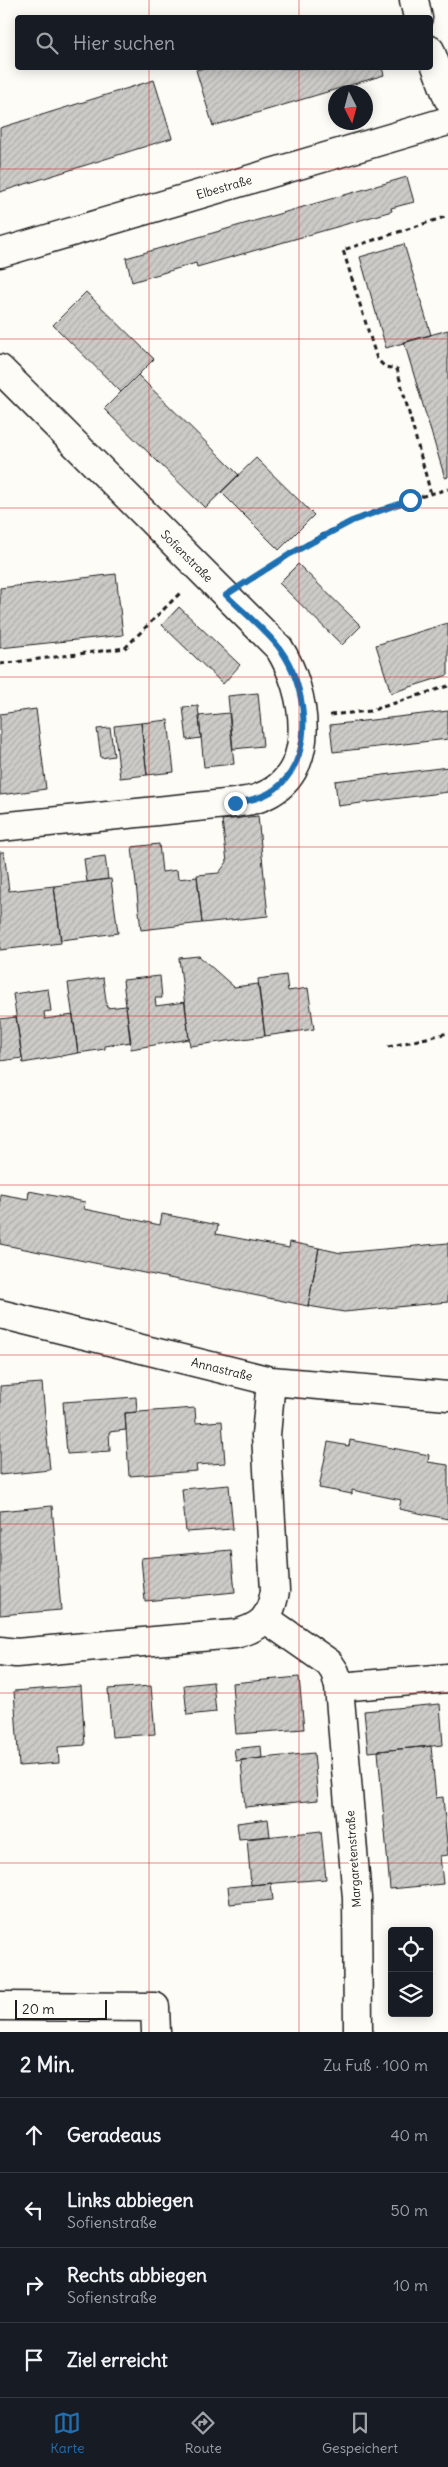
<!DOCTYPE html>
<html lang="de">
<meta charset="utf-8">
<style>
:root{--surface:#171b24;--page:#242831;--text:#f1f3f6;--muted:#9ea1a6;--line:#363941;--accent:#1f6fb2}
body{margin:0;font-family:Delius,sans-serif;background:var(--page);color:var(--text)}
.controls{position:absolute;right:15px;bottom:15px;display:grid;overflow:hidden;border-radius:5px;box-shadow:0 2px 12px #0003}
.controls button{width:45px;height:45px;display:grid;place-items:center;padding:0;border:0;border-bottom:1px solid var(--line);background:var(--surface);color:var(--text);font:25px sans-serif}
.compass{position:absolute;left:328px;top:85px;width:45px;height:45px;border-radius:50%;background:var(--surface);box-shadow:0 2px 12px #0003;rotate:174deg}
.scale{position:absolute;left:15px;bottom:12px;width:92px;box-sizing:border-box;padding-left:5px;border:2px solid #1c1c1c;border-top:0;font-size:14px;line-height:18px;white-space:nowrap;color:#1c1c1c;-webkit-text-stroke:4px #fdfcf7;paint-order:stroke}
.stop{position:absolute;width:15px;height:15px;margin:-11px;border:4px solid #1f6fb2;border-radius:50%;background:#fff}
.stop.end{background:#1f6fb2;border-color:#fff;box-shadow:0 1px 5px #0008}
.list{margin:0;padding:0;list-style:none}
h2{display:flex;justify-content:space-between;align-items:center;height:65px;margin:0;padding:0 20px;font-size:21px}
h2 small{font-size:16px;font-weight:400;color:var(--muted)}
.list li{display:grid;grid-template-columns:32px 1fr auto;gap:15px;align-items:center;box-sizing:border-box;height:75px;padding:0 20px;border-top:1px solid var(--line)}
.list b{display:block;font-size:19px;white-space:nowrap}
.list p{margin:0;font-size:16px;white-space:nowrap;color:var(--muted)}
.list em{font-size:16px;font-style:normal;color:var(--muted)}
.icon{flex:none;width:28px;height:28px;fill:none;stroke:currentColor;stroke-width:2;stroke-linecap:round;stroke-linejoin:round}
.map{position:relative;flex:none;width:448px;height:2032px;overflow:hidden}
.search{position:absolute;background:var(--surface);box-shadow:0 2px 12px #0003;left:15px;right:15px;top:15px;height:55px;display:flex;align-items:center;gap:12px;box-sizing:border-box;padding:0 18px;border-radius:5px;color:var(--muted);font-size:19px}
.sheet{height:365px;background:var(--surface)}
nav{display:flex;justify-content:space-around;align-items:center;box-sizing:border-box;height:70px;border-top:1px solid var(--line);background:var(--surface);font-size:14px;color:var(--muted)}
nav a{display:grid;justify-items:center;gap:2px}
nav .on{color:var(--accent)}
.map>svg:first-child{display:block}
.building{fill:url(#building-hatch);stroke:#1c1c1c}
.lines{fill:none;stroke-linecap:round;stroke-linejoin:round}
.minor-casing{stroke:#1c1c1c;stroke-width:31}
.path{stroke:#1c1c1c;stroke-width:3;stroke-dasharray:5 4;stroke-linecap:butt}
.minor{stroke:#fdfcf7;stroke-width:28}
.route{stroke:#1f6fb2;stroke-width:6}
.grid{fill:none;stroke:#d62828;stroke-width:1;stroke-opacity:0.55}
.labels{text-anchor:middle;dominant-baseline:central;stroke-width:5;stroke-linejoin:round;paint-order:stroke}
.street-label{font-size:12px;fill:#1c1c1c;stroke:#fdfcf7}
</style>
<div class="map">
<svg width="448" height="2032" viewBox="0 0 448 2032">
<defs>
<pattern id="building-hatch" width="6" height="6" patternUnits="userSpaceOnUse" patternTransform="scale(1.25)"><rect width="6" height="6" fill="#cccbc8"/><path d="M-1 1l2-2M0 6l6-6M5 7l2-2" fill="none" stroke="#afaeab"/></pattern>
</defs>
<rect width="100%" height="100%" fill="#fdfcf7"/>
<filter id="ink" filterUnits="userSpaceOnUse"><feTurbulence type="fractalNoise" baseFrequency=".02" numOctaves="2"/><feDisplacementMap in="SourceGraphic" scale="10" xChannelSelector="R" yChannelSelector="G"/><feConvolveMatrix kernelMatrix="1 2 1 2 8 2 1 2 1" color-interpolation-filters="sRGB"/></filter>
<g filter="url(#ink)">
<path class="building" d="M204 68H382L384 75 213 126 196 70Z
M154 80 172 138 0 192V128Z
M407 177 414 202 391 208 392 211 197 267 196 263 132 282 126 258Z
M404 244 431 335 386 348 360 257Z
M86 292 154 359 121 392 53 325Z
M448 330V477L445 478 404 342Z
M138 375 239 475 205 508 104 409Z
M256 458 314 515 279 550 221 492Z
M298 564 361 626 342 645 279 583Z
M116 574 123 635 0 648V588Z
M179 607 240 665 223 684 162 625Z
M448 623V675L391 693 376 645Z
M258 693 263 746 233 749 228 696Z
M198 706 201 738 187 740 183 707Z
M36 709 46 789 0 795V714Z
M448 711V739L333 752 330 725Z
M229 713 234 764 204 767 199 716Z
M168 720 174 772 147 775 141 723Z
M141 723 147 775 120 778 114 726Z
M110 728 114 756 101 758 97 729Z
M448 767V792L338 806 335 781Z
M258 816 268 916 202 923 197 875 219 873 227 862 222 820Z
M159 844 162 872 177 870 178 879 197 877 202 923 141 930 132 847Z
M0 852H4L9 891 54 886 61 943 0 950Z
M105 856 108 879 87 882 84 859Z
M111 879 118 933 61 940 54 886Z
M199 956 234 987 258 984 265 1036 190 1046 179 958Z
M286 975 288 991 308 988 314 1029 265 1036 258 979Z
M160 976 162 998H155L156 1006 185 1002 189 1039 131 1049 123 980Z
M103 978 107 1008 126 1006 131 1042 105 1046V1049L78 1053 68 983Z
M48 989 51 1011 44 1012 45 1019 73 1015 78 1053 23 1063 13 994Z
M16 1017 22 1058 0 1061V1019Z
M29 1191 85 1202 84 1209 160 1225 162 1214 218 1225 216 1234 289 1248 290 1242 319 1248 308 1306 0 1244V1194L28 1199Z
M448 1243V1302L344 1312 308 1306 319 1248 341 1253Z
M42 1383 50 1470 0 1475V1386Z
M136 1397 137 1412 125 1413 126 1430 109 1432 110 1451 67 1454 63 1402Z
M195 1408 196 1423 222 1421 225 1463 196 1465 197 1471 129 1476 125 1413Z
M350 1440 429 1455 428 1462 448 1465V1519L399 1509 401 1500 352 1490V1494L319 1488 328 1442 349 1446Z
M229 1485 233 1529 186 1532 182 1489Z
M52 1506 61 1610 0 1615V1511Z
M231 1550 235 1592 145 1601 141 1558Z
M299 1677 304 1729 236 1734 232 1683Z
M213 1682 216 1712 187 1715 184 1685Z
M81 1686 85 1745 58 1747 59 1763 19 1766 14 1691Z
M151 1686 155 1734 112 1737 108 1689Z
M440 1704 443 1745 368 1752 364 1711Z
M261 1746 262 1758 236 1761 234 1749Z
M431 1746 436 1798 443 1797 448 1855 440 1856 443 1884 390 1889 378 1751Z
M314 1753 318 1800 245 1807 241 1760Z
M268 1819 270 1836 239 1839 237 1823Z
M321 1831 326 1879 251 1885 247 1839Z
M271 1883 273 1900 230 1904 228 1887Z"/>
<g class="lines">
<g class="minor-casing">
<path id="minor" d="M414 0 418 18
M430 50 448 98
M0 253 448 121
M0 369 279 648C306 690 321 774 261 797 253 801 243 801 235 803L0 827
M0 1314 271 1381 448 1396
M266 1619 329 1663 335 1672 339 1687 357 1898 358 2032
M0 1651 16 1653 235 1634C262 1627 270 1619 275 1591L266 1435 271 1381
M339 1687 448 1678
M0 2006 155 2007 156 2032"/>
</g>
<path class="path" d="M431 494 397 369 385 367 377 359 343 250 448 216
M252 579C284 558 317 536 352 521 383 507 416 498 448 489
M0 664 125 648 182 591
M330 715 370 711 448 686
M388 1047 448 1033"/>
<use href="#minor" class="minor"/>
</g>
</g>
<g class="lines" filter="url(#ink)">
<path class="route" d="M235 803C252 800 267 797 280 785 316 752 306 684 280 649 269 633 241 610 226 595L290 554 352 521 410 500"/>
</g>
<path class="grid" d="M149 0V18M299 0V18M149 68V2032M299 68V2032M0 169H448M0 339H448M0 508H448M0 677H448M0 847H448M0 1016H448M0 1185H448M0 1355H448M0 1524H448M0 1693H448M0 1863H448"/>
<g class="labels">
<g class="street-label">
<text transform="translate(224 187) rotate(-16)">Elbestraße</text>
<text transform="translate(187 556) rotate(45)">Sofienstraße</text>
<text transform="translate(222 1369) rotate(14)">Annastraße</text>
<text transform="translate(353 1859) rotate(-94)">Margaretenstraße</text>
</g>
</g>
</svg>
<div class="controls">
<button><svg class="icon" aria-label="locate" viewBox="0 0 24 24"><circle cx="12" cy="12" r="6"/><path d="M12 2v4M12 18v4M2 12h4M18 12h4"/></svg></button>
<button><svg class="icon" aria-label="layers" viewBox="0 0 24 24"><path d="M12 4l9 5-9 5-9-5zM3 14l9 5 9-5"/></svg></button>
</div>
<svg class="compass" viewBox="-18 -18 36 36"><path d="M0-13l5 13h-10z" fill="#e53935"/><path d="M0 13l5-13h-10z" fill="#9ea1a6"/></svg>
<div class="scale">20 m</div>
<div class="stop" style="left:410px;top:500px"></div>
<div class="stop end" style="left:235px;top:803px"></div>
<div class="search"><svg class="icon" aria-label="search" viewBox="0 0 24 24"><circle cx="10" cy="10" r="6"/><path d="M15 15l6 6"/></svg>Hier suchen</div>
</div>
<section class="sheet">
<h2>2 Min.<small>Zu Fuß · 100 m</small></h2>
<ul class="list">
<li><svg class="icon" aria-label="ahead" viewBox="0 0 24 24"><path d="M12 20V5M6 11l6-6 6 6"/></svg><div><b>Geradeaus</b></div><em>40 m</em></li>
<li><svg class="icon" aria-label="left" viewBox="0 0 24 24"><path d="M17 20v-9H6M10 6l-5 5 5 5"/></svg><div><b>Links abbiegen</b><p>Sofienstraße</p></div><em>50 m</em></li>
<li><svg class="icon" aria-label="right" viewBox="0 0 24 24"><path d="M7 20v-9h11M14 6l5 5-5 5"/></svg><div><b>Rechts abbiegen</b><p>Sofienstraße</p></div><em>10 m</em></li>
<li><svg class="icon" aria-label="arrive" viewBox="0 0 24 24"><path d="M6 21V4h12l-3 4 3 4H6"/></svg><div><b>Ziel erreicht</b></div></li>
</ul>
</section>
<nav>
<a class="on"><svg class="icon" aria-label="map" viewBox="0 0 24 24"><path d="M3 6l6-2 6 2 6-2v14l-6 2-6-2-6 2zM9 4v14M15 6v14"/></svg>Karte</a>
<a><svg class="icon" aria-label="directions" viewBox="0 0 24 24"><path d="M12 3l9 9-9 9-9-9zM9 14v-3h6M13 9l2 2-2 2"/></svg>Route</a>
<a><svg class="icon" aria-label="saved" viewBox="0 0 24 24"><path d="M7 4h10v16l-5-4-5 4z"/></svg>Gespeichert</a>
</nav>
